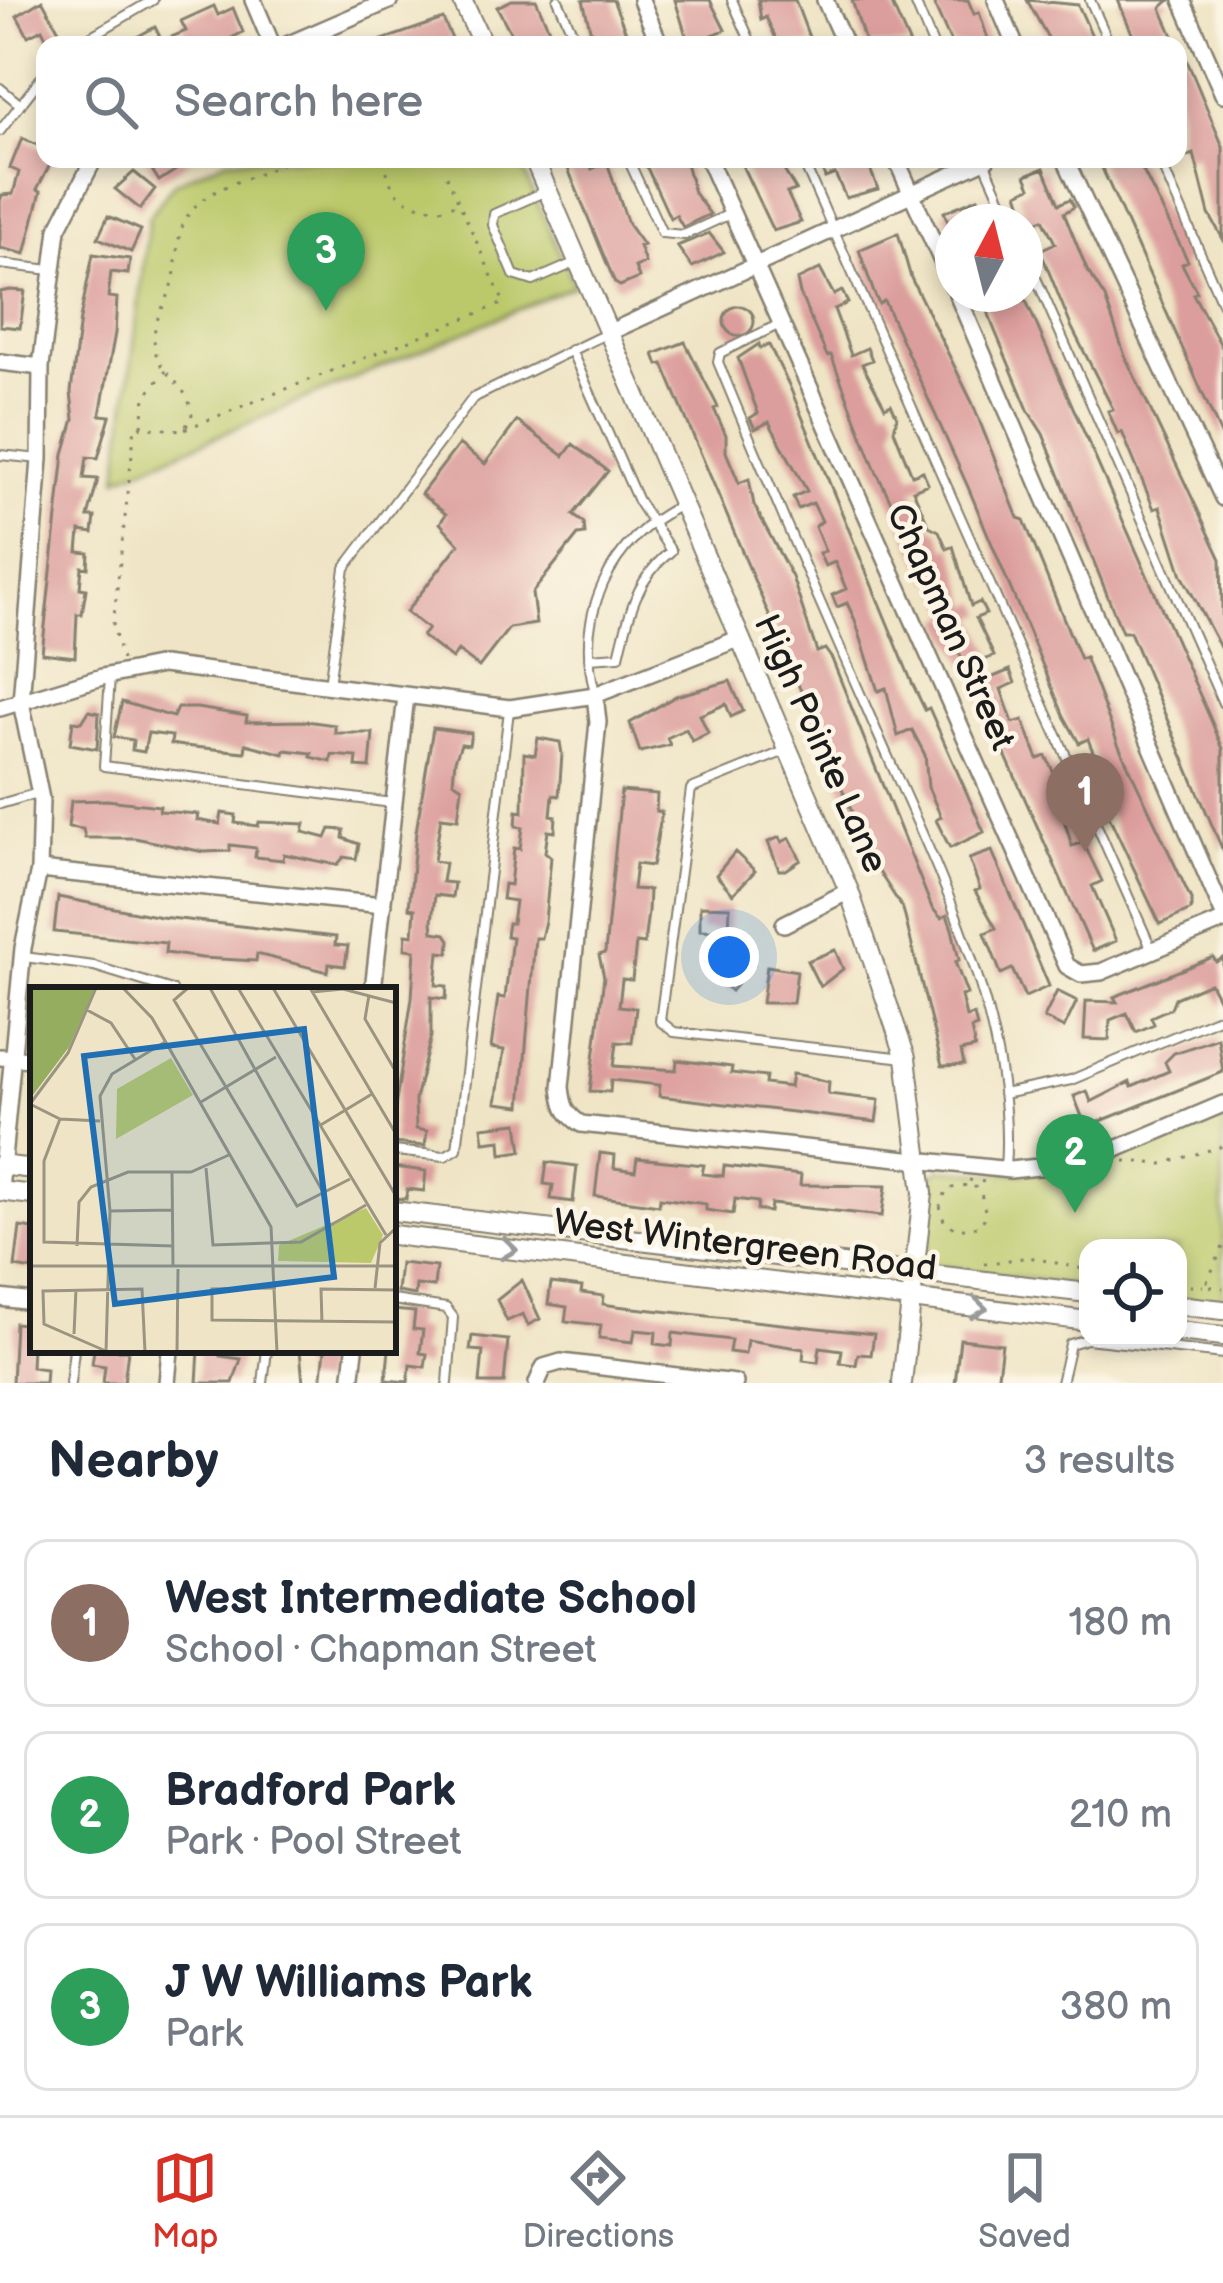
<!DOCTYPE html>
<meta charset="utf-8">
<style>
:root{--surface:#fff;--page:#f6f6f7;--text:#1f2937;--muted:#747a83;--line:#e0e1e3;--accent:#d93025}
body{margin:0;font-family:"Balsamiq Sans",sans-serif;background:var(--page);color:var(--text)}
.controls{position:absolute;right:36px;bottom:36px;display:grid;overflow:hidden;border-radius:24px;box-shadow:0 6px 18px #0003}
.controls button{width:108px;height:108px;display:grid;place-items:center;padding:0;border:0;border-bottom:3px solid var(--line);background:var(--surface);color:var(--text);font:60px sans-serif}
.compass{position:absolute;left:935px;top:204px;width:108px;height:108px;border-radius:50%;background:var(--surface);box-shadow:0 6px 18px #0003;rotate:7deg}
.you{position:absolute;left:729px;top:957px;width:42px;height:42px;margin:-30px;border:9px solid #fff;border-radius:50%;background:#1a73e8;box-shadow:0 0 0 18px #1a73e833}
.badge{display:grid;place-items:center;width:78px;height:78px;border-radius:50%;background:var(--accent);color:#fff;font-size:39px;font-weight:700}
.pin{position:absolute;translate:-50% -99px;filter:drop-shadow(0 3px 6px #0008)}
.pin::after{content:'';position:absolute;top:63px;width:42px;height:36px;background:inherit;clip-path:polygon(0 0,100% 0,50% 100%)}
.list{margin:0;padding:0;list-style:none}
h2{display:flex;justify-content:space-between;align-items:center;height:156px;margin:0;padding:0 48px;font-size:51px}
h2 small{font-size:39px;font-weight:400;color:var(--muted)}
.list li{display:grid;grid-template-columns:78px 1fr auto;gap:36px;align-items:center;box-sizing:border-box;height:168px;margin:0 24px 24px;padding:0 24px;border:3px solid var(--line);border-radius:24px}
.list b{display:block;font-size:45px;white-space:nowrap}
.list p{margin:0;font-size:39px;white-space:nowrap;color:var(--muted)}
.list em{font-size:39px;font-style:normal;color:var(--muted)}
.icon{flex:none;width:66px;height:66px;fill:none;stroke:currentColor;stroke-width:2;stroke-linecap:round;stroke-linejoin:round}
.map{position:relative;flex:none;width:1223px;height:1383px;overflow:hidden}
.search{position:absolute;background:var(--surface);box-shadow:0 6px 18px #0003;left:36px;right:36px;top:36px;height:132px;display:flex;align-items:center;gap:30px;box-sizing:border-box;padding:0 42px;border-radius:24px;color:var(--muted);font-size:45px}
.sheet{height:732px;background:var(--surface)}
nav{display:flex;justify-content:space-around;align-items:center;box-sizing:border-box;height:168px;border-top:3px solid var(--line);background:var(--surface);font-size:33px;color:var(--muted)}
nav a{display:grid;justify-items:center;gap:6px}
nav .on{color:var(--accent)}
.map>svg:first-child{display:block}
.green{fill:#bbc96b;stroke:#6c7244;stroke-width:3}
.building{fill:#dc9e9c}
.lines{fill:none;stroke-linecap:round;stroke-linejoin:round}
.service-casing{stroke:#868070;stroke-width:12}
.minor-casing{stroke:#868070;stroke-width:20}
.tertiary-casing{stroke:#868070;stroke-width:22}
.path{stroke:#868070;stroke-width:3;stroke-dasharray:3 9;stroke-linecap:butt}
.service{stroke:#fff;stroke-width:8}
.minor{stroke:#fff;stroke-width:15}
.tertiary{stroke:#fff;stroke-width:18}
.oneway{stroke:#999}
.labels{text-anchor:middle;dominant-baseline:central;stroke-width:9;stroke-linejoin:round;paint-order:stroke}
.street-label{font-size:36px;fill:#1c1c1c;stroke:#fcf5e5}
.inset-road{fill:none;stroke:#9b9481;stroke-width:3}
.view{fill:#1f6fb2;fill-opacity:0.15;stroke:#1f6fb2;stroke-width:6}
.inset-edge{fill:none;stroke:#1c1c1c;stroke-width:6}
</style>
<div class="map">
<svg width="1223" height="1383" viewBox="0 0 1223 1383">
<rect width="100%" height="100%" fill="#fcf5e5"/>
<filter id="ink" filterUnits="userSpaceOnUse"><feTurbulence type="fractalNoise" baseFrequency=".00833" numOctaves="2"/><feDisplacementMap in="SourceGraphic" scale="24" xChannelSelector="R" yChannelSelector="G"/><feConvolveMatrix kernelMatrix="1 2 1 2 8 2 1 2 1" color-interpolation-filters="sRGB"/></filter>
<filter id="wash" filterUnits="userSpaceOnUse"><feTurbulence type="fractalNoise" baseFrequency=".004" numOctaves="4" result="noise"/><feDisplacementMap in="SourceGraphic" scale="48" xChannelSelector="R" yChannelSelector="G"/><feGaussianBlur stdDeviation="2.7" result="paint"/><feColorMatrix in="noise" values="0 0 0 0 0 0 0 0 0 0 0 0 0 0 0 0 0 1.4 0 .05"/><feComposite in="paint" operator="in"/></filter>
<g filter="url(#wash)">
<rect width="100%" height="100%" fill="#efe4c5"/>
<path class="green" d="M228 159H518L574 286 118 478 149 217 174 183Z
M1223 1111V1304L1178 1298V1248H1088V1288L927 1264 930 1178 940 1169C1072 1183 1105 1162 1223 1111Z"/>
<g id="blocks">
<path class="building" d="M42 0 61 34 48 41 42 29 28 36 17 16Z
M512 0H536L556 45H517L497 7Z
M583 0H613L631 45H594Z
M675 0H710L725 30 712 35 716 45H689Z
M758 0H795L812 45H779L766 17 761 20Z
M852 0H890L910 45H866Z
M932 0H968L974 14 979 12 990 45H952Z
M1027 0 1078 5 1096 45H1052Z
M1118 0H1170L1161 8 1177 45H1137Z
M214 6 218 15 233 8 243 32 218 45H122L155 27 162 41 186 31 181 21Z
M443 19 452 39 437 45H368Z
M1179 41 1223 147V239L1209 214 1194 154 1186 157 1178 136Z
M22 138 43 148 45 159H53L37 189 41 191 25 254 0 248V201L2 195 13 194 19 172 10 168Z
M145 159H193L159 181Z
M564 159H588L592 169 607 162 628 224 643 245 639 246 645 263 635 267 639 278 620 286 615 283Z
M643 159H685L694 193 710 214 683 227 676 215 670 218Z
M739 159H777L796 190 787 193 801 222 773 231Z
M829 159H866L878 189 846 198 835 174 825 178 821 166Z
M1098 159H1137L1188 261 1182 264 1197 292 1193 294 1223 349V439Z
M1044 168 1059 204 1070 199 1074 207 1064 213 1087 270 1105 298 1125 356 1221 559 1223 653 1182 575 1160 507 1154 509 1122 432 1118 434 1108 411 1113 409 1071 326 1040 250 1055 243 1043 219 1030 225 1024 211 1018 193 1031 187 1026 175Z
M134 172 155 189 140 209 115 189Z
M978 198 992 222H948L944 212Z
M108 216 141 230 131 252 98 238Z
M709 233 724 252 692 267 677 246Z
M898 233 911 278 972 402 1018 518 1024 520 1080 659 1085 657 1118 744 1191 899V910L1160 924 1088 772 1099 767 1088 739 1079 743 1064 716 968 487 884 301 879 304 874 293 859 250Z
M93 254 130 259 128 274 111 272 108 297 117 298 115 333 100 415 110 416 98 458 87 457 84 478 98 479 88 517H95L93 533 80 531 78 552 89 553 88 568 82 567 80 588 86 589 82 614H77L75 657 42 653 64 454 74 419 71 392 80 319Z
M820 269 834 295 842 291 848 303 834 309 851 355 867 348 872 360 862 364 885 407 891 404 897 416 894 430 912 475 923 471 928 484 913 490 929 526 939 531 947 549 953 546 971 606 980 602 986 614 976 618 994 656 967 667 941 620 951 615 936 580 930 582 876 471 831 355 827 356 800 294 797 280Z
M10 290 25 291 20 328 0 326V292Z
M989 294H1023L1210 718 1223 749V851L1130 632H1122L1043 434 1029 412 993 326 983 296Z
M724 321a15 15 0 1 1 30 0a15 15 0 1 1-30 0Z
M685 342 718 407 714 409 726 435V452L739 483 749 479 754 505 792 577 817 652 825 649 832 659 932 908 941 918 947 915 952 929 959 960 955 962 967 994 961 996 966 1017 974 1015 977 1027 971 1029 975 1048 961 1051 964 1065 942 1066 903 909 874 864 663 364 658 365 654 354Z
M759 344 760 348 769 345 789 385 913 685 925 710 929 708 984 832 950 848 936 820 941 817 928 787 925 755 912 730 898 736 886 688 878 691 855 620 847 603 837 607 832 595 846 589 835 562 825 566 819 553 825 551 815 527 822 521 813 503 798 509 793 497 807 491 769 422 755 429 750 418 758 413 738 358Z
M517 421 564 456 573 444 608 471 573 515 584 523 585 534 578 535 532 593 536 624 509 628 479 667 458 651 452 659 422 636 428 629 406 612 459 544 440 523 446 514 421 494 459 444 485 464Z
M1010 670 1015 683 1001 689 1013 723 1023 720 1038 759 1046 756 1065 797 1058 800 1072 846 1083 842 1102 881 1092 886 1116 941 1093 951 974 685Z
M730 681 743 711 731 717 726 704 700 715 708 733 692 741 686 729 667 738 670 745 640 752 630 723 676 696Z
M122 702 173 717 177 708H197L247 716 246 722 306 721 335 725V733H373L370 768 356 767 357 757 332 755 331 762 311 757 312 753 285 750 284 754 246 744 245 752 184 746 171 744 172 736 148 733 144 752 132 750 133 740 114 737Z
M89 711 99 713 97 749 70 744 73 721 82 722Z
M433 728 471 733 469 745 461 744 455 760 453 781 462 787 458 819 441 817 434 861 445 863 442 882 454 883 452 897 435 895 432 921 433 932 446 934 450 940 449 953 439 952 436 985 447 986 446 999 431 997V1036L415 1100 416 1129 427 1131 425 1146 393 1143V1121L412 998 415 950 405 949 406 934 413 935 415 909 409 908 416 832Z
M538 738 560 742 562 754 559 796 553 795 551 815 556 816 555 832 548 831 545 852 551 857 545 921 541 938H535L521 1106 496 1103 504 1050 491 1048 498 997 505 998 512 937 506 936 508 923H512L515 901 502 899 504 884 510 885 514 848 520 849 523 827 516 826 517 811 523 812 524 753 535 755Z
M621 791 657 794 656 811 662 812 652 866 636 864 633 889 649 890 648 912 644 944 636 943 632 980 622 979 619 1006 636 1008 632 1043 617 1042 614 1066 676 1070 677 1060 716 1065 732 1067 731 1073 766 1077 765 1084 790 1087 792 1074 805 1076 829 1082 828 1094 879 1100 876 1122 659 1096 660 1085 611 1080 610 1092 590 1091 604 977 599 955 605 953Z
M107 800 160 806 159 811 198 814 197 820 220 824 222 813 236 815 235 823 258 826 259 822 305 824 303 832 326 838 330 829 344 830 343 838 359 844 356 859 344 857 337 865 284 854 283 860 255 857 256 848 230 845V851L204 852 135 838H85L83 829 68 827 71 801Z
M780 837 782 842 790 838 801 860 786 870H779L768 842Z
M992 851 1049 986 1025 997 1012 969 1001 974 985 933 996 928 975 891 980 889 969 859Z
M735 852 755 871 733 894 716 875Z
M58 897 161 917 336 937 335 945 348 946 345 966 329 964 328 972 257 954 256 961 202 958 165 953 166 943 54 932Z
M700 906 730 907 729 931 700 930Z
M734 940 749 953 740 964 753 965 731 991 721 982 727 976 715 966Z
M835 950 843 969 820 987 807 961Z
M1213 957 1216 962 1223 958V1008L1210 983 1175 998 1171 1008 1151 1017 1154 1024 1136 1032 1127 1013 1110 1020 1109 1040 1084 1039 1086 1001 1117 1002 1114 997Z
M767 966 797 971 793 1003H762Z
M1057 991 1077 1001 1064 1028 1044 1018Z
M1218 1038 1223 1072 1086 1127 1074 1096 1087 1091 1091 1102 1130 1082 1132 1087 1169 1071 1165 1062 1174 1053Z
M518 1123 522 1151 502 1154 501 1140 484 1142 482 1127Z
M600 1153 615 1155 614 1168 635 1171 637 1158 704 1165 702 1174 723 1176 724 1166 801 1175 800 1185 886 1186 882 1216 771 1204 770 1212 757 1210 758 1202 735 1199 733 1214 706 1210V1204L660 1198 659 1205 595 1196Z
M547 1162 577 1166 573 1202 551 1199 553 1185 544 1184Z
M393 1167 426 1171 424 1191 407 1189 406 1199 393 1198Z
M20 1227 33 1229V1270L15 1267Z
M400 1263 436 1267 434 1287 416 1285 415 1295 397 1292Z
M522 1280 540 1319 528 1325 523 1314 507 1321 497 1300Z
M551 1283 582 1287 581 1293 604 1296 603 1304 616 1306 874 1334 871 1355 858 1354 856 1365 840 1363 842 1350 820 1347 818 1362 803 1360 804 1349 747 1340 745 1354 729 1352 731 1340 673 1333 672 1346 655 1344 656 1332 635 1330 633 1342 599 1338 601 1325 565 1321 567 1307 548 1304Z
M393 1310 415 1312 413 1329 423 1330 420 1353 427 1354 425 1367 410 1365 408 1382 386 1380Z
M15 1323 33 1325 31 1367 46 1369 45 1383H12Z
M472 1336 508 1340 504 1383H480L483 1351 470 1350Z
M960 1339 1002 1344 997 1383H955Z
M94 1350H128L124 1383H103L105 1366 92 1364Z
M199 1350H220V1356L241 1359 233 1383H197Z
M300 1350H325L321 1383H303Z"/>
</g>
</g>
<g filter="url(#ink)">
<use href="#blocks" fill-opacity="0" stroke="#868070" stroke-width="3"/>
<g class="lines">
<g class="service-casing">
<path id="service" d="M558 0 578 45
M732 0 752 45
M914 0 933 45
M1090 0 1110 45
M76 45 153 0
M0 88 17 102
M0 131 45 73
M628 159 662 233 684 235 730 214
M802 159 1152 950
M1159 159 1223 305
M985 163 1011 222
M546 191 494 214 493 225 514 275 533 281 579 261
M1025 253 1223 703
M0 264 51 270
M782 323 720 353 718 362C767 481 818 598 870 716 928 851 1017 1017 1005 1168
M571 350 638 501 671 551C636 579 629 613 619 656L589 658
M0 455 40 459
M110 677 104 766 392 803
M329 685 345 568 473 398 610 332
M595 692C574 615 610 540 681 505
M785 751 691 789 660 1021 674 1032 905 1058
M0 804 38 793
M24 957 94 966 172 990
M1003 1094 1071 1080 1223 1016
M393 1151 445 1156 457 1149 509 710
M393 1300 446 1308 453 1317 448 1383
M70 1383 74 1350
M263 1383 267 1350
M1061 1383 1070 1344 1087 1339 1223 1354"/>
</g>
<g class="minor-casing">
<path id="minor" d="M253 0 272 45
M641 0 660 45
M825 0 845 45
M996 0 1015 45
M1182 0 1223 94
M287 45 391 0
M708 159 1067 966 1081 974 1101 972 1223 921
M896 159 953 286
M1065 159 1223 498
M957 294 1223 913
M610 332 987 159
M0 362 41 367
M595 695 598 722 561 1087C563 1105 565 1114 581 1124L1010 1170 1086 1162 1223 1104
M0 708 102 677 162 665 510 708 595 695 738 639
M39 870 383 905
M784 924 849 891
M373 990 406 696
M0 1057 33 1059
M0 1190 23 948 39 870 41 799 21 702 40 459 41 367 58 229 94 159
M0 1298 33 1302
M167 1383 170 1350
M351 1383 355 1350
M537 1383 544 1367 561 1362 735 1383"/>
</g>
<g class="tertiary-casing">
<path id="tertiary" d="M462 0 483 45
M534 159 849 891 906 1058 923 1193 902 1383
M0 1165 33 1169
M0 1191 33 1195
M393 1211 1088 1293
M393 1235 1088 1321
M1178 1305 1223 1310
M1178 1331 1223 1336"/>
</g>
<path class="path" d="M385 159C389 199 408 207 447 209L457 202
M142 426 145 397 166 371
M185 429 504 303 446 174
M122 660 113 625 135 427 182 430 192 419C192 384 159 377 155 349 151 322 162 312 171 289 178 269 175 245 183 225 198 185 255 181 289 159
M1125 1161 1162 1164 1223 1146
M969 1180 993 1183
M940 1206 944 1221 956 1229 980 1226 986 1215 981 1193 972 1184 947 1189 940 1206
M1223 1247 1205 1286 1223 1288
M984 1264 1029 1257 1088 1270
M1178 1286H1203"/>
<use href="#service" class="service"/>
<use href="#minor" class="minor"/>
<use href="#tertiary" class="tertiary"/>
</g>
<defs><path id="oneway-chevron" d="M-2-3.5L2.5 0L-2 3.5" fill="none" stroke-width="1.6" stroke-linecap="round" stroke-linejoin="round" transform="scale(3)"/></defs>
<g class="oneway">
<use href="#oneway-chevron" transform="translate(509 1249) rotate(7)"/>
<use href="#oneway-chevron" transform="translate(979 1308) rotate(7)"/>
</g>
</g>
<g class="labels">
<g class="street-label">
<text transform="translate(950 627) rotate(66)">Chapman Street</text>
<text transform="translate(820 744) rotate(66)">High Pointe Lane</text>
<text transform="translate(745 1246) rotate(7)">West Wintergreen Road</text>
</g>
</g>
<g transform="translate(30 987)">
<rect width="366" height="366" fill="#efe4c5"/>
<path d="M141 71 163 108 86 152 87 102ZM336 221 353 248 341 276 248 274 249 258Z" fill="#bbc96b"/>
<path d="M0 1H65L39 60 0 112Z" fill="#94ad5f"/>
<path class="inset-road" d="M93 1 122 31 241 240 247 365M158 1 144 13 267 219 320 192M180 1 294 207M208 1 356 248M243 1 366 209M280 1 366 147M282 5 313 2 366 16M339 8 335 32 366 85M57 23 81 36 105 72M171 115 246 70M0 117 38 66 66 1M0 117 30 132 70 134M30 132 14 174V255L143 259M289 139 342 107M176 181 183 258 271 255 336 218M142 185 143 278M80 224 143 223M47 259 49 215 61 200 98 185H161L201 167M0 279H366M246 301 182 302V333L366 335M345 301 350 256 366 241M292 336 291 302 366 303M44 347 46 302M76 365 80 224 70 109 82 87 135 55M78 365 14 337 13 304 112 302 115 365M147 365 148 282"/>
<path class="view" d="M274 42 304 290 85 317 54 69Z"/>
<rect width="366" height="366" class="inset-edge"/>
</g>
</svg>
<div class="controls">
<button><svg class="icon" aria-label="locate" viewBox="0 0 24 24"><circle cx="12" cy="12" r="6"/><path d="M12 2v4M12 18v4M2 12h4M18 12h4"/></svg></button>
</div>
<svg class="compass" viewBox="-18 -18 36 36"><path d="M0-13l5 13h-10z" fill="#e53935"/><path d="M0 13l5-13h-10z" fill="#747a83"/></svg>
<div class="you"></div>
<div class="pin badge" style="left:1085px;top:852px;background:#8d6e63">1</div>
<div class="pin badge" style="left:1075px;top:1213px;background:#2e9e5b">2</div>
<div class="pin badge" style="left:326px;top:311px;background:#2e9e5b">3</div>
<div class="search"><svg class="icon" aria-label="search" viewBox="0 0 24 24"><circle cx="10" cy="10" r="6"/><path d="M15 15l6 6"/></svg>Search here</div>
</div>
<section class="sheet">
<h2>Nearby<small>3 results</small></h2>
<ul class="list">
<li><span class="badge" style="background:#8d6e63">1</span><div><b>West Intermediate School</b><p>School · Chapman Street</p></div><em>180 m</em></li>
<li><span class="badge" style="background:#2e9e5b">2</span><div><b>Bradford Park</b><p>Park · Pool Street</p></div><em>210 m</em></li>
<li><span class="badge" style="background:#2e9e5b">3</span><div><b>J W Williams Park</b><p>Park</p></div><em>380 m</em></li>
</ul>
</section>
<nav>
<a class="on"><svg class="icon" aria-label="map" viewBox="0 0 24 24"><path d="M3 6l6-2 6 2 6-2v14l-6 2-6-2-6 2zM9 4v14M15 6v14"/></svg>Map</a>
<a><svg class="icon" aria-label="directions" viewBox="0 0 24 24"><path d="M12 3l9 9-9 9-9-9zM9 14v-3h6M13 9l2 2-2 2"/></svg>Directions</a>
<a><svg class="icon" aria-label="saved" viewBox="0 0 24 24"><path d="M7 4h10v16l-5-4-5 4z"/></svg>Saved</a>
</nav>
